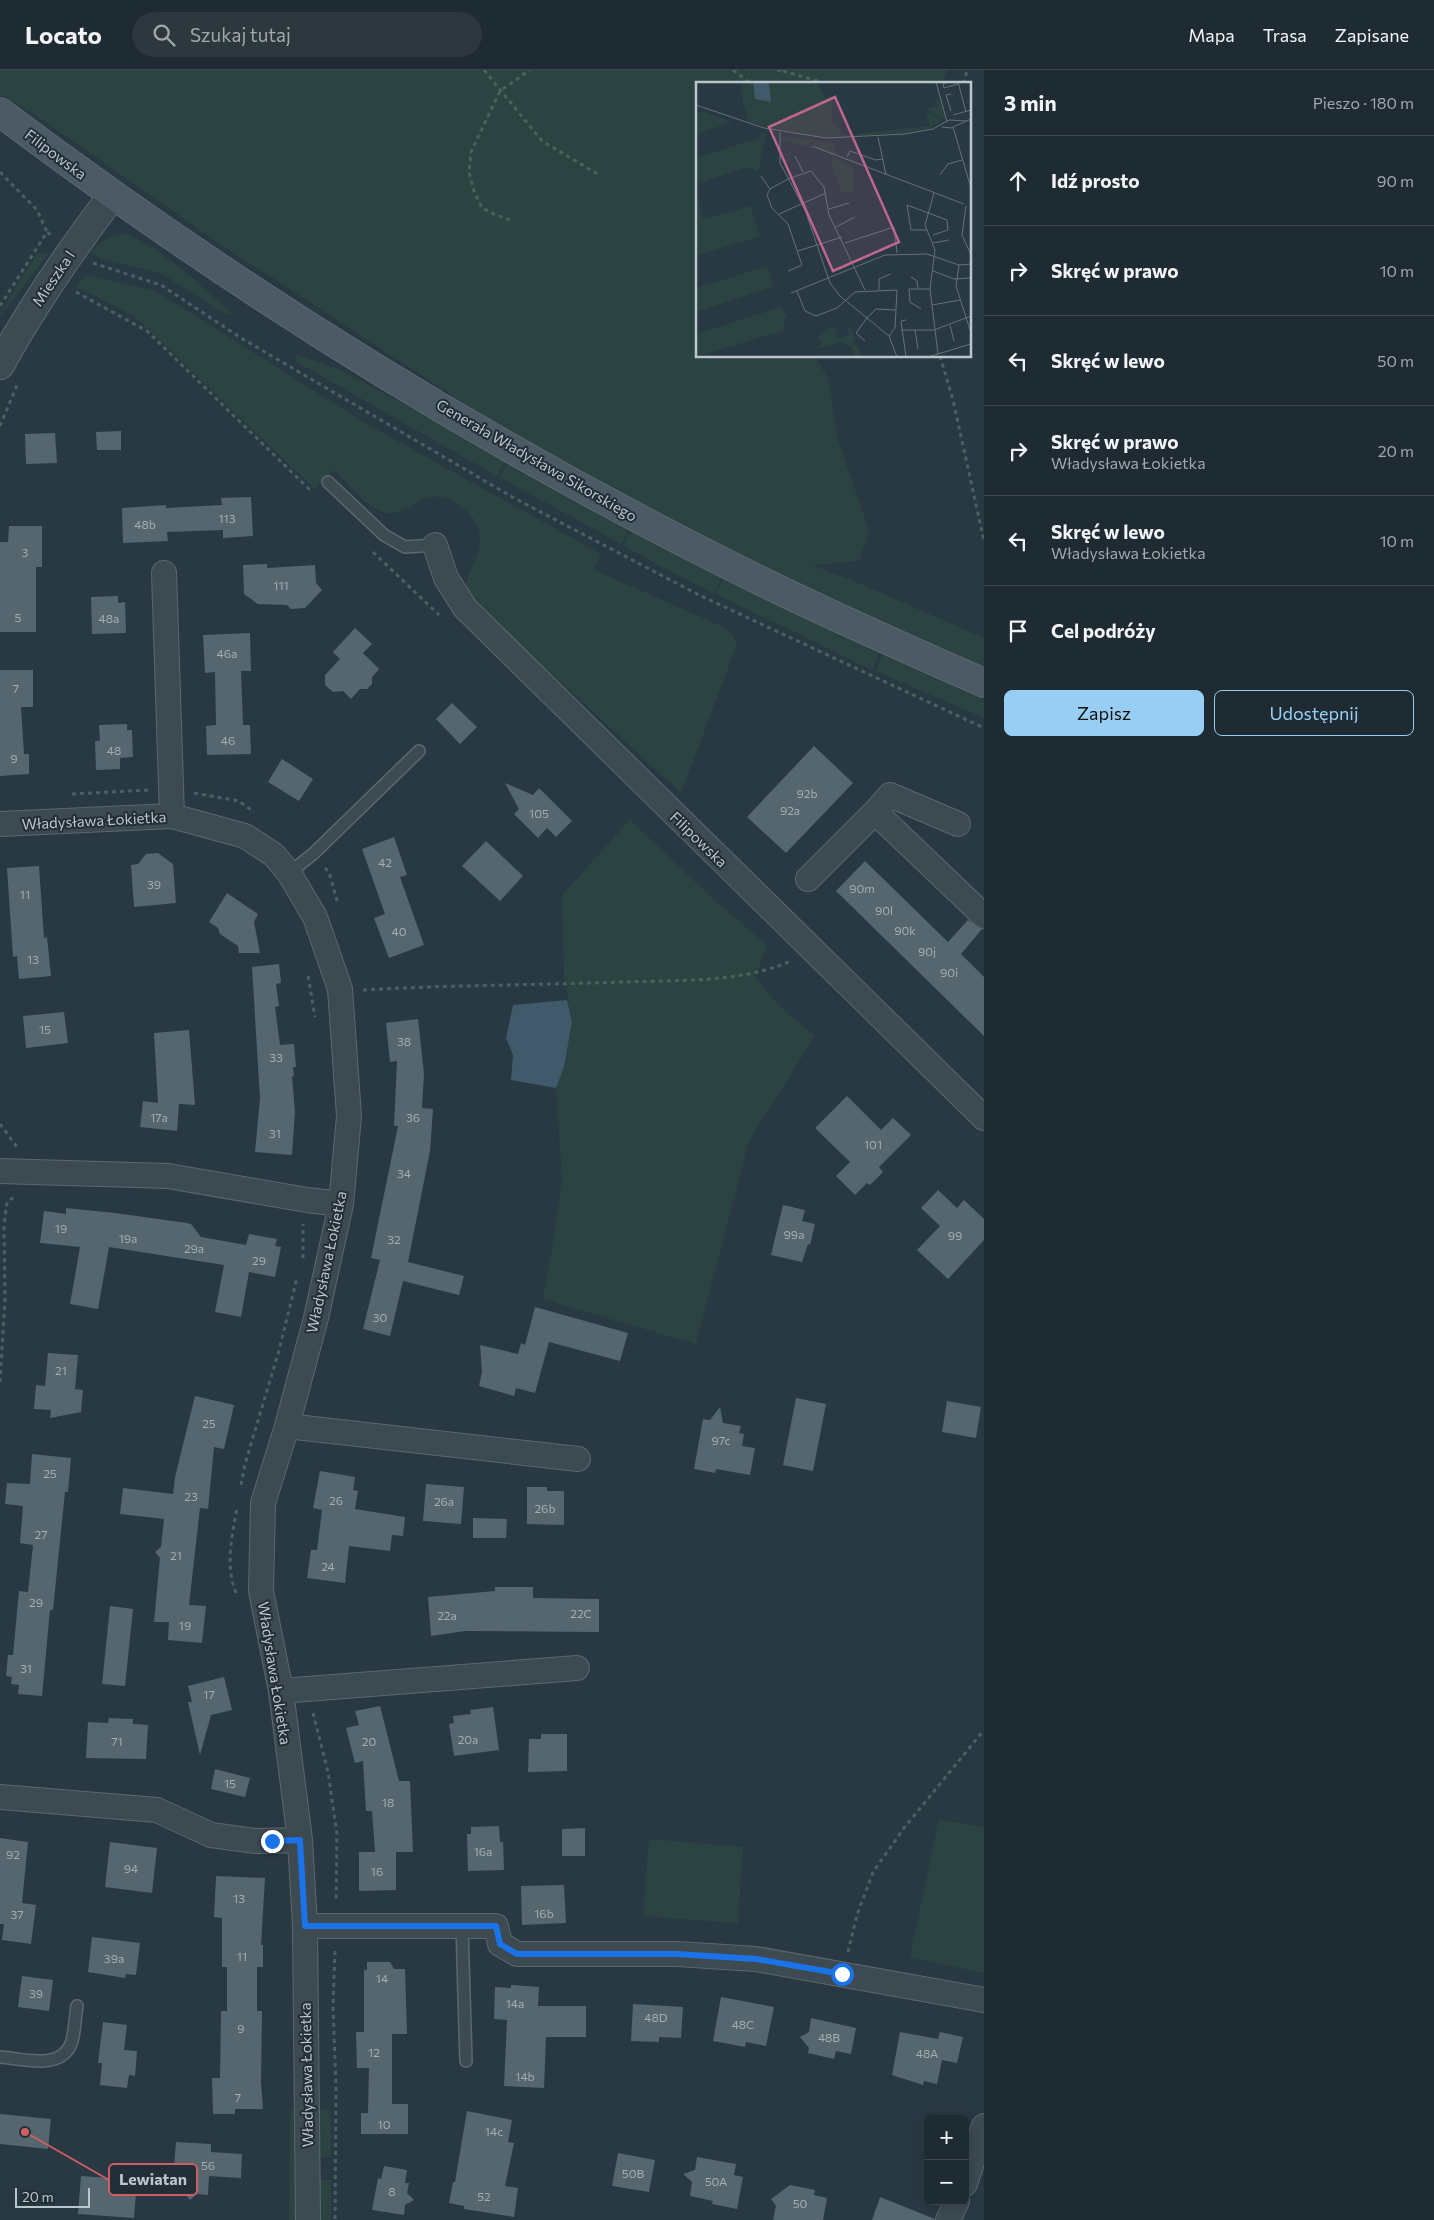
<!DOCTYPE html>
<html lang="pl">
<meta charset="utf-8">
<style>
:root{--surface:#1f2b32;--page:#2c373e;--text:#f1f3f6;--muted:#a1a7ac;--line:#3c474d;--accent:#98cef3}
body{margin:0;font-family:Commissioner,sans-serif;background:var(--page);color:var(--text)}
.controls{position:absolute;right:15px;bottom:15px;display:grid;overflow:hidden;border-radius:8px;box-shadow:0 2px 12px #0003}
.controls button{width:45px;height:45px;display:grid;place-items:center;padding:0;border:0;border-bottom:1px solid var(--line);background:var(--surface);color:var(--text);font:25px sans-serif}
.scale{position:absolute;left:15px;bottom:12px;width:75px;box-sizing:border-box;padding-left:5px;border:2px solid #bbc5cc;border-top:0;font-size:14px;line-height:18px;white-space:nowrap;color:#bbc5cc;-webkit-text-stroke:4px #222f38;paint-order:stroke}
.stop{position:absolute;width:15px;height:15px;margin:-11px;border:4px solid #1a73e8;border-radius:50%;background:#fff}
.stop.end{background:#1a73e8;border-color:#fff;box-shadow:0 1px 5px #0008}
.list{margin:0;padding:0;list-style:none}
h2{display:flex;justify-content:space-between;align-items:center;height:65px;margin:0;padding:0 20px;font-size:21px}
h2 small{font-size:16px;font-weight:400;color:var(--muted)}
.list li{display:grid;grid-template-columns:32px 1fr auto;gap:15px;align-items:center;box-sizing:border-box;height:90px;padding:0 20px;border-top:1px solid var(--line)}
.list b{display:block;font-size:19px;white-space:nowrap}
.list p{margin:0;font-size:16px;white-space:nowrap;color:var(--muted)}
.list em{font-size:16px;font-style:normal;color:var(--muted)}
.actions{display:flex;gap:10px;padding:15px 20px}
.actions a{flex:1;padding:11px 0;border:1px solid var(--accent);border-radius:8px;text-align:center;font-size:18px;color:var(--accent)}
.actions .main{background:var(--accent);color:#111}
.icon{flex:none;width:28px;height:28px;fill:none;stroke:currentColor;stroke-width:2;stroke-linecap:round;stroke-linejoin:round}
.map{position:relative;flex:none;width:984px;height:2150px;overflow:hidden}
header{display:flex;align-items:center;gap:30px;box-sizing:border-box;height:70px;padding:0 25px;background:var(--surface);border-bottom:1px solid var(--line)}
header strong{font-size:24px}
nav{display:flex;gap:28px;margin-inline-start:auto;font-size:18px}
.search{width:350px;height:45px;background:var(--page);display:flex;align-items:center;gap:12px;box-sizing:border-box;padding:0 18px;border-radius:28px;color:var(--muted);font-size:19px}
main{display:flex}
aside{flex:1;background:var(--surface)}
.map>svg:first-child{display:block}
.green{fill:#2b4441}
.water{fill:#405a6b}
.building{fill:#55666f}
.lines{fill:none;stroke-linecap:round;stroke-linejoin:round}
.service-casing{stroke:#5c6870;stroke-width:14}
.minor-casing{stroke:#5c6870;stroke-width:26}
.tertiary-casing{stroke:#5c6870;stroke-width:30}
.secondary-casing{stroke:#5c6870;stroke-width:30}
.path{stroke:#4b615f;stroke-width:3;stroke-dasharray:4 4;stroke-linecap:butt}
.service{stroke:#3d4a52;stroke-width:11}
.minor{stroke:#3d4a52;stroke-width:24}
.tertiary{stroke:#3d4a52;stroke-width:28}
.secondary{stroke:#4b5a65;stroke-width:28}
.route{stroke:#1a73e8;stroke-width:6}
.labels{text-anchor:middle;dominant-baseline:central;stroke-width:4;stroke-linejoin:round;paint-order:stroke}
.number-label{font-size:12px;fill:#a2adb5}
.street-label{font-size:15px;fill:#bbc5cc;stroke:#222f38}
.inset-road{fill:none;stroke:#63717a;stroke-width:1}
.view{fill:#bf668e;fill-opacity:0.15;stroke:#bf668e;stroke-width:2.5}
.inset-edge{fill:none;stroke:#bbc5cc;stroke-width:2.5}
.leader{fill:none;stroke:#cd5f61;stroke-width:2}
.callout-dot{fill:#cd5f61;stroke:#222f38;stroke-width:2}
.callout{fill:#222f38;stroke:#cd5f61;stroke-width:2}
.callout-label{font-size:16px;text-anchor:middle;font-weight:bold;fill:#bbc5cc}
</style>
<header>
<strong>Locato</strong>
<div class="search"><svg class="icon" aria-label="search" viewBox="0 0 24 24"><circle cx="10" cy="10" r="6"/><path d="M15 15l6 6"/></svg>Szukaj tutaj</div>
<nav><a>Mapa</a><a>Trasa</a><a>Zapisane</a></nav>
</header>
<main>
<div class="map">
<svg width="984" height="2150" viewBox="0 0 984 2150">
<rect width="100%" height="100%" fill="#293943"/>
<path class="green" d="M0 0H947L942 14H698V286H814L828 308 837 367 869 461 859 491 812 495 863 515 984 568V597L814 520 625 426 493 352 216 171 34 44 0 24Z
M124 164C156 172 206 221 232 243L226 245 161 203 101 189 91 182C101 170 109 166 124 164Z
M37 183H49L0 247V244Z
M86 205 156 221 358 349 601 484 594 500 719 555 731 562 737 574 681 723 549 601 546 605 469 530C467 524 465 517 467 511 472 491 485 480 478 457 474 447 466 439 458 434 425 412 411 445 387 443 369 441 347 412 334 400L315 419 134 246 76 216Z
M296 284 338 299 424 345 505 392 497 406 297 292Z
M508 393 629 460 621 474 499 407Z
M631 461 721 508 714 524 623 476Z
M724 509 879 584 872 600 716 524Z
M882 585 984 630V648L876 601Z
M630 750 710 826 767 876 755 907 779 936 815 966 749 1071 696 1274 543 1229 553 1174 562 1109 556 1018 564 997 572 953 564 905 562 825Z
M939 1749 984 1758V1903L910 1887Z
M649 1769 743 1777 738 1853 643 1846Z
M328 2039 331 2040V2087H319V2040Z
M290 2040 295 2041 296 2150H289Z
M320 2110H331V2150H320Z"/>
<path class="water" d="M567 930 572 952 564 997 556 1018 511 1010 513 985 506 968 513 935Z"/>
<path class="building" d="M121 361V380H97L96 362Z
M55 363 57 393 26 394 25 364Z
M251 427 253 466 223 468V460L167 462 168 471 123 473 122 438 166 435V438L222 435 221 428Z
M9 456H42V497H36V562H0V472H8Z
M267 494V498L315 495 316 513 322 520 305 538 291 539 287 535 258 534 244 524 243 495Z
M118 526V533L125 532 126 563 92 564 91 527Z
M355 558 372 574 363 583 379 599 372 607V614L367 619H360L351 629 343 621 333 622 325 615V605L340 589 333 582Z
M250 563 251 601H241L243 655H250L251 684 207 685 206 656 216 655 215 602 205 603 203 565Z
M0 600H33V637H21L24 684H29V704L0 706Z
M452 633 477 657 460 674 436 649Z
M127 654V660H132L133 687 120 688V699L96 700 95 671H100L99 655Z
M814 676 853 713 786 783 747 747Z
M282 689 313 709 299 731 268 712Z
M505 713 533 725 539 718 572 751 556 767 547 758 538 768 514 744 519 739Z
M394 767 407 805 400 807 424 875 389 888 374 848 385 844 362 779Z
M486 771 523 806 500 831 462 796Z
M158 783 173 794 176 833 134 837 131 795 138 794 146 784Z
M865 791 948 872 968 850 982 859 961 884 984 907V966L836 821Z
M39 796 44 868 47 867 51 906 19 909 17 886 13 887 7 798Z
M227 823 258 844 254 852 260 883H239L238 876 220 864 218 858 209 852Z
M279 894 281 913 276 914 279 936 275 937 280 975 294 974 296 997H293L294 1006 292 1007 295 1042 292 1085 255 1082 260 1028 252 897Z
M64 942 68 973 26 978 23 946Z
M418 949 424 1004 422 1038 433 1039 430 1081 408 1192 464 1206 459 1225 403 1211 390 1266 363 1259 380 1190 371 1188 398 1056H394L397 991 390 992 386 953Z
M189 960 195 1035 179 1034 177 1061 140 1057 143 1031 158 1033 154 963Z
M847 1026 881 1060 893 1048 911 1065 879 1097 883 1102 870 1115 867 1113 855 1125 836 1106 850 1092 815 1058Z
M938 1120 957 1138 964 1130 984 1149V1170L948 1209 917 1180 940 1156 921 1138Z
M783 1135 805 1140 802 1151 815 1154 810 1175 808 1174 802 1192 771 1185Z
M66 1138 115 1143 187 1153 191 1154 201 1167 246 1175 249 1164 277 1169 275 1176 281 1177 275 1207 249 1202 241 1247 215 1242 224 1195 109 1177 98 1239 70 1234 80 1177 40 1173 44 1141 66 1144Z
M535 1237 628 1263 620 1291 549 1272 535 1323 516 1318 514 1326 479 1316 482 1302 480 1275 518 1284 521 1273 525 1275Z
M48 1283 78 1285 75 1319 83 1320 81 1342 50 1348 51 1340 34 1339 36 1315 45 1316Z
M195 1326 234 1335 224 1379 214 1377 208 1439 200 1438 189 1535 206 1536 202 1573 168 1570 169 1552H154L160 1488 155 1482 161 1477 164 1449 120 1444 123 1418 173 1424 175 1407Z
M796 1328 826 1334 813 1401 783 1395Z
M947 1331 981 1337 976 1368 942 1362Z
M720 1337 723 1353 741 1356 739 1363 744 1364 742 1376 755 1378 750 1405 716 1399 715 1403 694 1399 703 1349 710 1350Z
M32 1384 71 1388 68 1422H65L53 1540H50L42 1626 18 1624 19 1615 11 1614 12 1607 6 1606 8 1585H13L19 1521 28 1522 33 1475 20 1473 23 1436 5 1434 7 1413 30 1414Z
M320 1401 355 1407 353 1420 358 1421 355 1439 405 1447 403 1466 392 1465 390 1481 349 1476 345 1513 307 1508 311 1480H317L322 1440 313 1438Z
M426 1414 464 1417 461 1454 423 1451Z
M527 1417H547V1421H564V1455L527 1454Z
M473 1448 507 1449 506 1468H473Z
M495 1517H533V1528L599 1529V1562L465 1561 431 1566 428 1527 495 1521Z
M110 1536 133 1539 125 1616 102 1614Z
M224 1607 232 1640 211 1645 200 1685 188 1632H192L188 1616Z
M380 1636 399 1711H410L413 1782H396V1820L359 1821V1782H375L372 1741H366L363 1691 355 1693 346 1658 359 1655 355 1641Z
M493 1637 499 1680 454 1686 449 1654 454 1653 453 1646 471 1644 470 1640Z
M109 1648 133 1649V1654L148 1655 146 1689 86 1688 88 1652 108 1653Z
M541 1664H567V1701L528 1702 529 1669H541Z
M215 1699 250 1708 245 1727 211 1719Z
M499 1756 500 1772H503L504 1800 468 1801 467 1764H471V1757Z
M585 1758V1786H562V1759Z
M0 1768 28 1772 22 1833 36 1835 31 1874 2 1870 4 1854H0Z
M110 1772 157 1778 152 1823 105 1817Z
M216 1806 265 1808 261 1875H263V1897H257V1941H262L261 2012 263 2039H235V2044H213L212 2008H220L221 1941H227V1897H222V1848L214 1847Z
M564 1815 566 1853 522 1855 521 1816Z
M92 1867 140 1873 136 1905 126 1904 125 1908 88 1902Z
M367 1892H390L394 1899H405L407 1964H392V2034H408V2064H361V2043H368L369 1998H357L356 1962H364V1900H367Z
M22 1906 53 1910 49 1941 18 1937Z
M511 1915 539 1917 538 1936H586V1967H546L544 2018 504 2016 507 1950 494 1949 495 1917 511 1918Z
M721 1927 774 1937 766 1976 746 1972 745 1977 713 1971Z
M633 1934 683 1937 681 1968 659 1967V1972L631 1971Z
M811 1948 856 1958 851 1984 836 1981 834 1989 808 1983 809 1978 800 1967 809 1962Z
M103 1952 127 1955 124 1980 137 1981 135 2006 129 2005 127 2018 100 2015 102 1993H98Z
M900 1962 938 1969 940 1962 963 1967 957 1993 942 1990 937 2014 924 2011 923 2015 892 2005Z
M467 2041 512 2050 508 2072 514 2073 505 2116 518 2118 514 2147 464 2139V2136L449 2133 453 2112H455Z
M0 2044 51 2049 48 2079 0 2074Z
M176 2072 211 2074V2082L242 2084 241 2108 209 2106 208 2125 197 2124 190 2130 184 2123 172 2122Z
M618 2083 655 2090 649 2122 612 2116Z
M697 2087 736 2094 734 2105 743 2107 737 2139 712 2134 713 2131 690 2126 692 2112 683 2104 695 2100Z
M384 2096 407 2100 405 2113H409L407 2123 414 2130 405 2135 404 2145 372 2140 378 2108 381 2109Z
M81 2106 137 2110 134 2148 78 2144Z
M790 2115 815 2120 814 2125 827 2128 823 2150H773L776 2136 771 2129Z
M880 2127 935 2149 934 2150H872Z"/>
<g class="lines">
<g class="service-casing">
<path id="service" d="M328 412 384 465 405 477 435 475
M289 803 313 784 419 681
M462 1856 466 1991
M0 1987C24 1989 63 2001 72 1971 75 1960 75 1947 77 1936"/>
</g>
<g class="minor-casing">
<path id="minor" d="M435 475 446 508 465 538 984 1048
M164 503 172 746
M875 742 890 725 958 754
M0 754 172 746 245 766 274 785 289 803 315 847 340 919 349 1046 341 1134 316 1248 287 1356 263 1433 261 1521 281 1621 300 1770 305 1856 308 2150
M808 809 875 742 984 846
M0 1101 168 1106 307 1130 341 1134
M287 1356 578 1389
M281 1621 577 1598
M0 1727 157 1740 211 1765 256 1771 300 1770
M305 1856H496L500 1874 517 1884H677L756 1889 984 1930
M965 2114 984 2056
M948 2150 957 2131"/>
</g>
<g class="tertiary-casing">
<path id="tertiary" d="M0 295C33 235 71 180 112 126"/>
</g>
<g class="secondary-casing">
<path id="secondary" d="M0 42C239 222 496 381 765 513 837 548 911 581 984 613"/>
</g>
<path class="path" d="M484 0 542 71 601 106
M733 0 751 14
M777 0 784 1
M783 1 828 14
M964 14 967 0
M0 102 37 140 47 162
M510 150 494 144 482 138 474 121 469 102 471 82 500 21 530 0
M93 193 161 215 241 268 514 428 699 525 984 658
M76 222 147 261 311 421
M0 236 47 162 51 165
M940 286 953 330 984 471
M0 356 17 315
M373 482 439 545
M194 723 239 731 254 742
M72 724 148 720
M325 798 329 802 338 834
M308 906 315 947
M363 920C450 915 537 915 624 912 678 910 741 913 791 891
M0 1054 17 1077
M303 1188V1154
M0 1312 5 1229 4 1156 7 1132 14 1127
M241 1415 245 1394 278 1284 297 1208
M236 1523C225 1496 232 1465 237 1438
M313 1643 328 1702 337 1764 336 1832
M335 1881 333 1936 336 2018 335 2150
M848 1882 857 1845 873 1802 904 1758 984 1660"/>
<use href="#service" class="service"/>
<use href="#minor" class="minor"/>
<use href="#tertiary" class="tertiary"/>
<use href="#secondary" class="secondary"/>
</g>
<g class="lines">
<path class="route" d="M272 1771 300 1770 305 1856H496L500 1874 517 1884H677L756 1889 842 1904"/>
</g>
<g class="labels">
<g class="number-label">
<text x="227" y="448">113</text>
<text x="145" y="454">48b</text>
<text x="25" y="482">3</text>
<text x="281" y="515">111</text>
<text x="18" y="547">5</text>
<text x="109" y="548">48a</text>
<text x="227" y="583">46a</text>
<text x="16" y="618">7</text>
<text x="228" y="670">46</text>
<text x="114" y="680">48</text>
<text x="14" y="688">9</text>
<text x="807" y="723">92b</text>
<text x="790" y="740">92a</text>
<text x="539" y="743">105</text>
<text x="385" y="792">42</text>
<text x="154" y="814">39</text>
<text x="862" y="818">90m</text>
<text x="25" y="824">11</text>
<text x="884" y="840">90l</text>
<text x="905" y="860">90k</text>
<text x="399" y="861">40</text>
<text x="927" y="881">90j</text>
<text x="33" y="889">13</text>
<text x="949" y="902">90i</text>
<text x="45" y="959">15</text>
<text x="404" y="971">38</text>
<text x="276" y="987">33</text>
<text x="159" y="1047">17a</text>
<text x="413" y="1047">36</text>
<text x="275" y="1063">31</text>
<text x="873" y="1074">101</text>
<text x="404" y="1103">34</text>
<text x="61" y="1158">19</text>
<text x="794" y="1164">99a</text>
<text x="955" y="1165">99</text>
<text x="128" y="1168">19a</text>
<text x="394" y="1169">32</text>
<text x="194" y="1178">29a</text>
<text x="259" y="1190">29</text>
<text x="380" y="1247">30</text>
<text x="61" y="1300">21</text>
<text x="209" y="1353">25</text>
<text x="721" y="1370">97c</text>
<text x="50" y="1403">25</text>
<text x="191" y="1426">23</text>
<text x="336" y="1430">26</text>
<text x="444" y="1431">26a</text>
<text x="545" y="1438">26b</text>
<text x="41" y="1464">27</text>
<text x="176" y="1485">21</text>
<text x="328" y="1496">24</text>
<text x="36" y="1532">29</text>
<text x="581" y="1543">22C</text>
<text x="447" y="1545">22a</text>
<text x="185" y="1555">19</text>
<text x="26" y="1598">31</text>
<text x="209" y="1624">17</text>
<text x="468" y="1669">20a</text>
<text x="117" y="1671">71</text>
<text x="369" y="1671">20</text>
<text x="230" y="1713">15</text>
<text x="388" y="1732">18</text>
<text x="483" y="1781">16a</text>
<text x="13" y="1784">92</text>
<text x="131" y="1798">94</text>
<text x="377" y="1801">16</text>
<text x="239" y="1828">13</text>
<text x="544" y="1843">16b</text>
<text x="17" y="1844">37</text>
<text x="242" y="1886">11</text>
<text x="114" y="1888">39a</text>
<text x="382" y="1908">14</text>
<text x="36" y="1923">39</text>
<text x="515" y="1933">14a</text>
<text x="656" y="1947">48D</text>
<text x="743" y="1954">48C</text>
<text x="241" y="1958">9</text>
<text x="829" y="1967">48B</text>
<text x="374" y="1982">12</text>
<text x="927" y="1983">48A</text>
<text x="525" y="2006">14b</text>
<text x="238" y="2027">7</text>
<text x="384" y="2054">10</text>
<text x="494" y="2061">14c</text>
<text x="208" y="2095">56</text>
<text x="633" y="2103">50B</text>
<text x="716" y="2111">50A</text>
<text x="392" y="2121">8</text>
<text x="484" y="2126">52</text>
<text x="800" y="2133">50</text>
</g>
<g class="street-label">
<text transform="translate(56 84) rotate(37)">Filipowska</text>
<text transform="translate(53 208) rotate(-56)">Mieszka I</text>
<text transform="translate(537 390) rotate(30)">Generała Władysława Sikorskiego</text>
<text transform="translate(94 750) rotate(-3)">Władysława Łokietka</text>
<text transform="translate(699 769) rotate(44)">Filipowska</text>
<text transform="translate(326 1192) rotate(-78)">Władysława Łokietka</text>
<text transform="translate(275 1603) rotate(81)">Władysława Łokietka</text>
<text transform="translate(306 2005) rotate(-91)">Władysława Łokietka</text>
</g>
</g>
<g transform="translate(696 12)">
<rect width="275" height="275" fill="#293943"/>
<path d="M45 0H57L59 17 75 20 73 0H121L129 16 135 13 136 16V39L145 50 144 54 234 44 230 30 247 38 234 46 212 51 128 55 73 46 53 40 47 21ZM243 17 249 36 247 37 229 27 242 24 239 18ZM6 29 36 40 0 52V32ZM65 50 70 52 62 90 52 85 0 102 5 98 0 99V76L64 56ZM90 55 139 61 140 73 120 65 117 60 107 64 84 57ZM138 76 157 85 158 110 146 111 135 83ZM0 108 7 138 54 124 64 154 0 174ZM72 184 77 205 0 230V206ZM85 225 91 236 87 238 89 248 0 275V252ZM150 243 155 246 159 256 156 261 161 263 165 275H158L156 266 147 260 119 267 126 261 123 255 133 245 139 247 141 257 153 253Z" fill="#2b4441"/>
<path d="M57 0H73L75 20 59 17Z" fill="#405a6b"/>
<path class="inset-road" d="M240 0 251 40M252 0 247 2 248 6 262 2M262 0 270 30M255 12 250 13 255 29M0 23 68 46 130 56 209 52 237 47 253 38 271 39M257 33 275 28M246 45 255 46 275 37M257 45 275 106M84 50V81L109 128 134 201 144 214 193 254 201 275M182 55 190 93M116 64 268 122M99 74 107 90M151 75 154 69 180 78 187 77M244 93 252 82 266 78M65 94 74 107M238 111 229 143 239 168 234 207 242 272M270 124 266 153 275 173M133 127 153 121M83 132 130 111M140 145 159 135M231 148H215L211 123 251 138 252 148 237 153M149 161 198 145 201 171M237 161 253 158M102 169 146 155M263 183 260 204 275 251M92 189 106 183 92 142 76 126 71 113 74 107 92 97 115 89 128 105 133 133 169 208M237 189 258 197 275 196M215 195 221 199 222 207M183 208V197L195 192M101 209 109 229 120 234 141 226 159 210 201 208 199 246 193 254M95 211 189 173 231 172 263 183 275 182M236 223 264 218M225 227 214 220 213 207H234M171 236 180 227 199 228M254 243 258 259M205 248H238L275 234M219 248 222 267M169 259 160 251 171 236M210 275 205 239 210 238M232 275 275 262"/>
<path class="view" d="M139 15 203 160 137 189 73 45Z"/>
<rect width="275" height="275" class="inset-edge"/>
</g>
<path class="leader" d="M25 2062L109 2110"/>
<circle class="callout-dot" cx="25" cy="2062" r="5"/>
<rect class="callout" x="109" y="2094" width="88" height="31" rx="5"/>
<g class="callout-label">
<text x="153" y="2115">Lewiatan</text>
</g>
</svg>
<div class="controls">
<button>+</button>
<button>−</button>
</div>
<div class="scale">20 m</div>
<div class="stop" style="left:842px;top:1904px"></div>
<div class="stop end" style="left:272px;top:1771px"></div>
</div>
<aside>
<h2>3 min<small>Pieszo · 180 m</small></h2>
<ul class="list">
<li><svg class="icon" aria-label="ahead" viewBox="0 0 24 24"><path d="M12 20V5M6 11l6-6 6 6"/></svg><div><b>Idź prosto</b></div><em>90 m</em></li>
<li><svg class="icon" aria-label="right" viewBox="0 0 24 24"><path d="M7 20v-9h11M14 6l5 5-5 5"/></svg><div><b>Skręć w prawo</b></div><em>10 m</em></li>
<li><svg class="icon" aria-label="left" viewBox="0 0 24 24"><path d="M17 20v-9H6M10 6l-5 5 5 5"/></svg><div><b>Skręć w lewo</b></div><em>50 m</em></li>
<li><svg class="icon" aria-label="right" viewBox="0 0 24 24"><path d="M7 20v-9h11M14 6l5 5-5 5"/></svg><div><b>Skręć w prawo</b><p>Władysława Łokietka</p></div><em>20 m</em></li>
<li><svg class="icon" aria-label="left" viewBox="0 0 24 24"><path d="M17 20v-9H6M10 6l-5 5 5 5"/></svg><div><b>Skręć w lewo</b><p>Władysława Łokietka</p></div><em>10 m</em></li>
<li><svg class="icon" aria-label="arrive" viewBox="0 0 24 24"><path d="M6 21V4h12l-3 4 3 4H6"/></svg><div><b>Cel podróży</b></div></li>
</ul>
<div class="actions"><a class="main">Zapisz</a><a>Udostępnij</a></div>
</aside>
</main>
